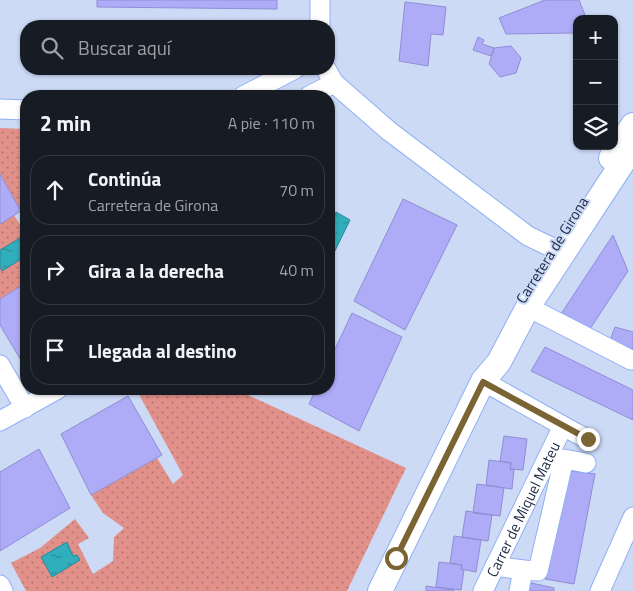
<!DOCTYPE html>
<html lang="es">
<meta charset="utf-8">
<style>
:root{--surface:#171b24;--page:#20242c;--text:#f1f3f6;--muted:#9ea1a6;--line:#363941}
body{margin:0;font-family:"Titillium Web",sans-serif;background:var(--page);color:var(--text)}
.controls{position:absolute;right:15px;top:15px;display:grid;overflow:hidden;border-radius:10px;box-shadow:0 1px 4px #0004}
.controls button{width:45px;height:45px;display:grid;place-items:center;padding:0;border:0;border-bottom:1px solid var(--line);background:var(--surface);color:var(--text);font:25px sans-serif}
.stop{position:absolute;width:15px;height:15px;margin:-11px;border:4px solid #7b6434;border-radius:50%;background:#fff}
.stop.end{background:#7b6434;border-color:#fff;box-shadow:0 1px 5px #0008}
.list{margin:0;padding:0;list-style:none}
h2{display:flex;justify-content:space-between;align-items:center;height:65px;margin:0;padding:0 20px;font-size:21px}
h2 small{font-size:16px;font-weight:400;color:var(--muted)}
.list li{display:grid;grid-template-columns:32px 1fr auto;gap:15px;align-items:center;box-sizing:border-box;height:70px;margin:0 10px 10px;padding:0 10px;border:1px solid var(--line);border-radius:20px}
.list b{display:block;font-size:19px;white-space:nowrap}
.list p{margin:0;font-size:16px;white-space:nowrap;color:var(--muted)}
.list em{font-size:16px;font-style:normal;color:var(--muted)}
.icon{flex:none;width:28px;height:28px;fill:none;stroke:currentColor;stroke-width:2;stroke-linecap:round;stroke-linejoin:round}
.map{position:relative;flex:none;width:633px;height:591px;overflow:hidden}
.search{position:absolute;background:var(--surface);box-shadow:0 1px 4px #0004;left:20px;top:20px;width:315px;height:55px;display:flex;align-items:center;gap:12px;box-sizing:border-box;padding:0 18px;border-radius:20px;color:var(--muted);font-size:19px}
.panel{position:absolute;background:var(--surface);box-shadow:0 1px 4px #0004;left:20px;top:90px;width:315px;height:305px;border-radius:20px}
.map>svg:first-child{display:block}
.green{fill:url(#green-dots)}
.water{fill:url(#water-ripples);stroke:#2c8798}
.building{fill:#aeacf7;stroke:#8f8dd4}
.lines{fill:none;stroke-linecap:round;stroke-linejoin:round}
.minor-casing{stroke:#90b0f4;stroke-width:21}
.major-casing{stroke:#90b0f4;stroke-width:26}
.minor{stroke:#fff;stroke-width:19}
.major{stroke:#fff;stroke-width:24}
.route{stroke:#7b6434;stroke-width:6}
.labels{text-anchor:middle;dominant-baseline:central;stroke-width:4;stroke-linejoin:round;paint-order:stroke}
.street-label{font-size:15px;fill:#202c47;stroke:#ccdaf6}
</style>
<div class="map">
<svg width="633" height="591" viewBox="0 0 633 591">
<defs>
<pattern id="green-dots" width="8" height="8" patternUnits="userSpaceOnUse" patternTransform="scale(1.25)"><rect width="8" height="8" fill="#e2918a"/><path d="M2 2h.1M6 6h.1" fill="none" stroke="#b77773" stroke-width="1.8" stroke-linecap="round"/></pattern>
<pattern id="water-ripples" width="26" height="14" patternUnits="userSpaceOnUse" patternTransform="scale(1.25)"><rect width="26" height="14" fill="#31aebb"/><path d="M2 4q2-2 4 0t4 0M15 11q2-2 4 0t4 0" fill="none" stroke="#298e9a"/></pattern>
</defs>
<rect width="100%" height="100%" fill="#ccdaf6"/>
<path class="green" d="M0 128 26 129V220L0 174Z
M14 215 26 234V283L0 299V224Z
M136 389H235L406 468 347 591H26L11 563 40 548 75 519 89 538 78 544 93 574 113 561 114 537 124 528 103 513 91 495 157 458 173 484 183 475Z"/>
<path class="water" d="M336 212 350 220 329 263V229Z
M20 238 26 248V256L2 271 0 267V250Z
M67 542 73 556 77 555 80 560 52 577 41 557Z"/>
<path class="building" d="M97 0H277V9L97 7Z
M545 0H579L585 15 577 19V31L574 33 506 34 499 18Z
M405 2 446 7 443 35 431 34 428 66 399 61Z
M478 37 484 40 482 44 494 48 491 56 473 50Z
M511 46 521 58 516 73 500 77 489 64 494 48Z
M0 174 21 211 0 224Z
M403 199 457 225 405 330 354 301Z
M613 235 628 271 588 332 561 314Z
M26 283V360L22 362 0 325V299Z
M352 313 402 337 359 431 309 404 316 389H329V362Z
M615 327 633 332V349L609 343Z
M545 347 633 390V420L531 371Z
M128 396 162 455 91 495 61 434Z
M504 436 527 439 523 470 510 469 511 463 500 461Z
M39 449 70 508 0 551V472Z
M489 460 511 463 510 469H514L512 489 486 485Z
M566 470 595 474 574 584 545 579Z
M477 484 504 488 500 516 473 513Z
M466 511 492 515 488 541 462 537Z
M454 536 481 540 476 572 461 569 462 565 450 563Z
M439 562 462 565 461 569 464 570 461 590 436 587Z
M527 582 554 588V591H526Z
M426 586 454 590V591H426Z"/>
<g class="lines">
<g class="minor-casing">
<g id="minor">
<path d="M320 26V0"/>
<path d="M326 69 334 83 389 131 528 236 551 247"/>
<path d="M243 96 295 69"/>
<path d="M309 96 334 83"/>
<path d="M0 109 26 110"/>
<path d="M528 307 631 360"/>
<path d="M0 365 25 408"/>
<path d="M0 421 58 389"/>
<path d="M563 426 587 439"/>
<path d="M495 566 523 570 519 591"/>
<path d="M523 570 538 571 564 459 586 463"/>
<path d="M0 585 3 591"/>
<path id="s1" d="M483 591 563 426 483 381"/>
<path d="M600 591 633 517"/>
</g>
</g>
<g class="major-casing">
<path id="major" d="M611 158 633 125
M380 591 483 381 499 362 528 307 633 147"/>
</g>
<use href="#minor" class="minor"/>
<use href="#major" class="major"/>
</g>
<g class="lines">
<path class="route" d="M396 558 483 382 588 439"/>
</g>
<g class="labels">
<g class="street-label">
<text transform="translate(552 250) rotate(-58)">Carretera de Girona</text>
<text stroke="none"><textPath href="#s1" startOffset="91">Carrer de Miquel Mateu</textPath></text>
</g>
</g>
</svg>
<div class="controls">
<button>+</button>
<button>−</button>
<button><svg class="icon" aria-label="layers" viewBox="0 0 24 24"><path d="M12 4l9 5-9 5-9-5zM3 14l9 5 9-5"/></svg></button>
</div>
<div class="stop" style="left:396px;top:558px"></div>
<div class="stop end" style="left:588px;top:439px"></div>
<div class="search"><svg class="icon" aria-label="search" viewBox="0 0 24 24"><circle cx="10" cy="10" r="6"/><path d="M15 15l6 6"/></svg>Buscar aquí</div>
<section class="panel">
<h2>2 min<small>A pie · 110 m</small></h2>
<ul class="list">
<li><svg class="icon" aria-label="ahead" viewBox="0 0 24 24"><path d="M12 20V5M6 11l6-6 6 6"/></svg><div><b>Continúa</b><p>Carretera de Girona</p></div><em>70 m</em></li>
<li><svg class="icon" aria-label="right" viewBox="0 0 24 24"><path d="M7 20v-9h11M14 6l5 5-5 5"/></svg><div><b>Gira a la derecha</b></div><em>40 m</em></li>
<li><svg class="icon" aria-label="arrive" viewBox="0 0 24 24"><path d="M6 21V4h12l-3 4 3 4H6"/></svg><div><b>Llegada al destino</b></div></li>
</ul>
</section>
</div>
